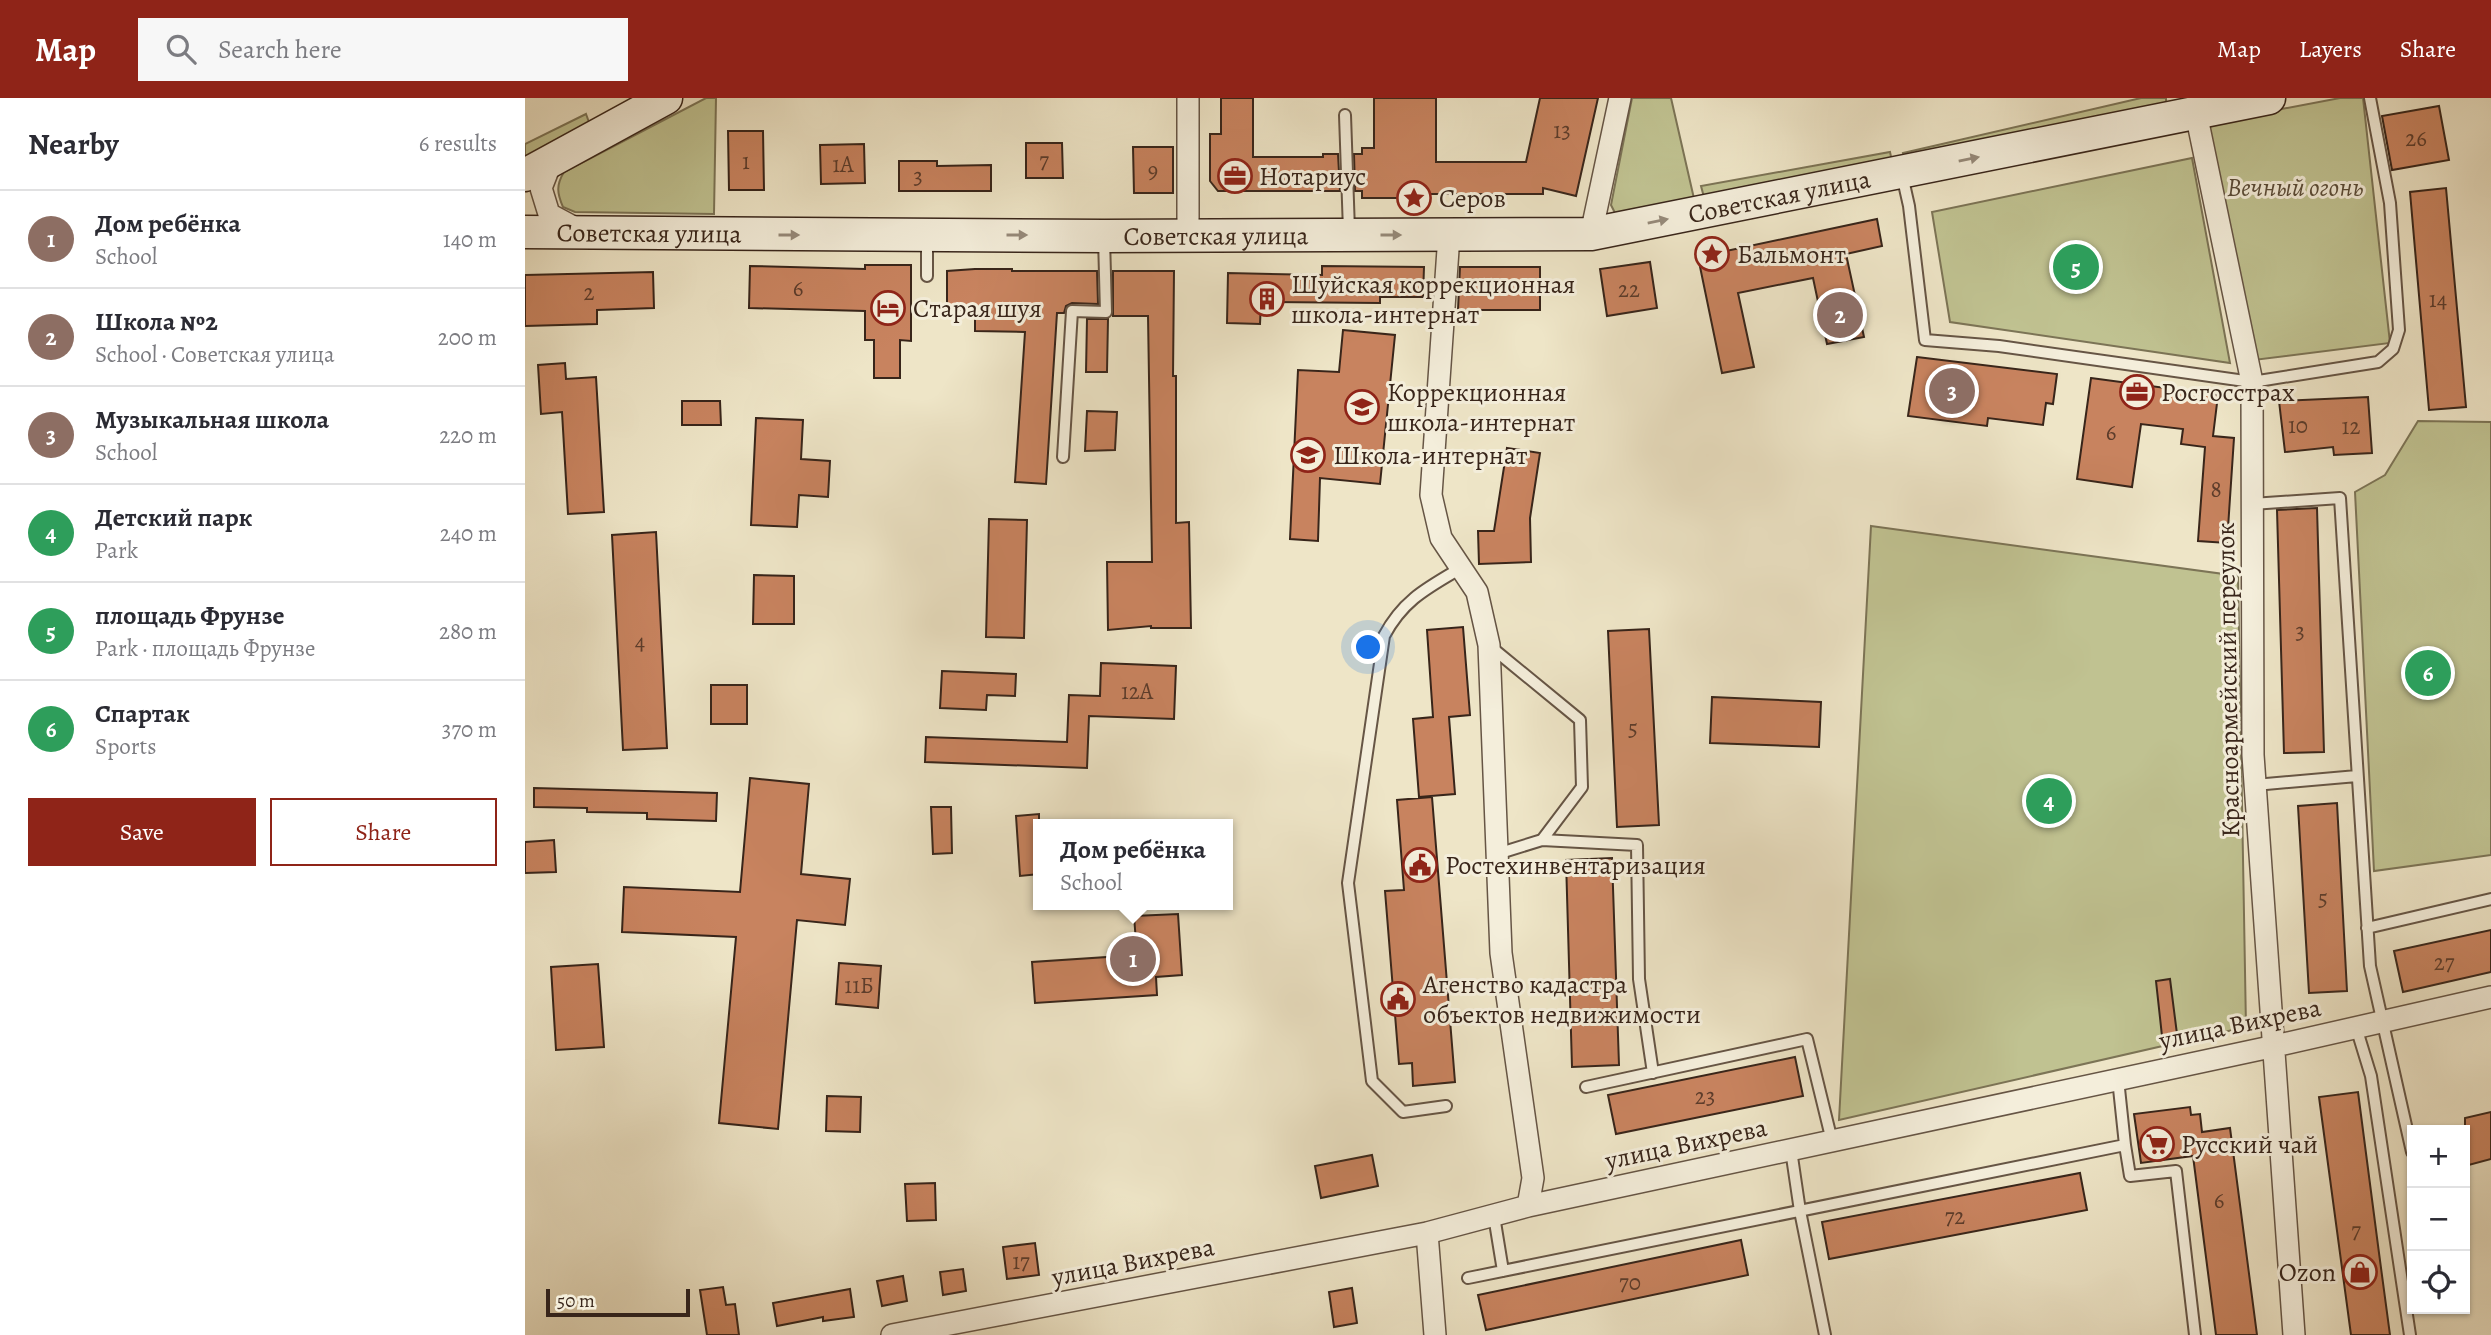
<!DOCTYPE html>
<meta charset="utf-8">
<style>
:root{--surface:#fff;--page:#f7f7f7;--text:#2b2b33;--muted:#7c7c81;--line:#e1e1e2;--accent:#8f2418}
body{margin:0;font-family:Alegreya,serif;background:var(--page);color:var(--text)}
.controls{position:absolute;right:21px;bottom:21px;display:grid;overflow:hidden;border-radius:0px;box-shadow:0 2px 5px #0004}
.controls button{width:63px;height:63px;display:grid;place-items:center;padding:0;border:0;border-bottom:2px solid var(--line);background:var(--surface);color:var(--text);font:35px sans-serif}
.scale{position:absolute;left:21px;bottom:18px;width:144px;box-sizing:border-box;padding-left:7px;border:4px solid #38251a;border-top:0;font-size:19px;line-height:24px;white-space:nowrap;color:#38251a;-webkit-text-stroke:5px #f4eedb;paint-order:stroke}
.you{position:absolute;left:844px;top:550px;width:24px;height:24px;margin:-18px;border:5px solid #fff;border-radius:50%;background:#1a73e8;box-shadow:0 0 0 10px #1a73e833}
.badge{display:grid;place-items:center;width:46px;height:46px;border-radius:50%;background:var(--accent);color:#fff;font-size:23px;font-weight:700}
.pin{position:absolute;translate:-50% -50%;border:4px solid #fff;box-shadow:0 2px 7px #0006}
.popup{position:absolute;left:508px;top:721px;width:200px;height:91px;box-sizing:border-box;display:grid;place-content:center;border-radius:0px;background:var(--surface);filter:drop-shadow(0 2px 5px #0005);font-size:23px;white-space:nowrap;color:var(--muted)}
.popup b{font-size:26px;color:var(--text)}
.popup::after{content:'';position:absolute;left:50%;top:100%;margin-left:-14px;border:14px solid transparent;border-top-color:var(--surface)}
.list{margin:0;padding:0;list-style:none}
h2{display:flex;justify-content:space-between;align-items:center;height:91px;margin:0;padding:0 28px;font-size:30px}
h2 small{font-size:23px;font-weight:400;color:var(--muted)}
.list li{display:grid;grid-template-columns:46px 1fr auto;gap:21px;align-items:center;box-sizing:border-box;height:98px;padding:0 28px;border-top:2px solid var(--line)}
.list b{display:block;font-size:26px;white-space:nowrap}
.list p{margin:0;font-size:23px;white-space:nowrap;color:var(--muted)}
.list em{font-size:23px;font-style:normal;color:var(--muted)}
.actions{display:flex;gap:14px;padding:21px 28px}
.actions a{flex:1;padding:16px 0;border:2px solid var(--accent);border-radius:0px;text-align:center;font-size:24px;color:var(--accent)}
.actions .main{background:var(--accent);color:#fff}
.icon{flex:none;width:38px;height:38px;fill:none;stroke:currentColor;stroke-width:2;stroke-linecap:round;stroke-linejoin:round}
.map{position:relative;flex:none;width:1966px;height:1237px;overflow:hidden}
header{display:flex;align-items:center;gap:42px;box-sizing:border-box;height:98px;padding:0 35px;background:var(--accent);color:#fff}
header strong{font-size:33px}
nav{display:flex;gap:38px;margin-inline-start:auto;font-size:24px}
.search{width:490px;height:63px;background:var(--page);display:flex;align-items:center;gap:18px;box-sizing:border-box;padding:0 24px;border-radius:0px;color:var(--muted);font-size:26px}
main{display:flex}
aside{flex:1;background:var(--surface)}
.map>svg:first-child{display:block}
.green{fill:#c0c291;stroke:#7c7456;stroke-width:2}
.building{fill:#c8835f;stroke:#38251a;stroke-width:2}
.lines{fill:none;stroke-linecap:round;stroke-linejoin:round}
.lane-casing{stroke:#665545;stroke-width:14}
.street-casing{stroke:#665545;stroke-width:24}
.secondary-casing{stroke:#38251a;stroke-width:35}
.lane{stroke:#f4eedb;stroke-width:10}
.street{stroke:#f4eedb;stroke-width:21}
.secondary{stroke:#f4eedb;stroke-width:32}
.oneway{fill:#968a7a}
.labels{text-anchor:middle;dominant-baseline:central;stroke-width:6;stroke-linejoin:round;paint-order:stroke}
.number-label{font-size:23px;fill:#5c3c2b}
.poi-label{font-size:26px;fill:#38251a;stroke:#f4eedb;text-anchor:start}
.park-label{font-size:26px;font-style:italic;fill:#5a4c38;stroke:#f4eedb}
.street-label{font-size:26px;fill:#38251a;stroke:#f4eedb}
</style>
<header>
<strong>Map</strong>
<div class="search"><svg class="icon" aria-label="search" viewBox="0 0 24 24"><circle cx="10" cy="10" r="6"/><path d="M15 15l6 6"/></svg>Search here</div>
<nav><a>Map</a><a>Layers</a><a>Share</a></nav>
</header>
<main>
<aside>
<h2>Nearby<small>6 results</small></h2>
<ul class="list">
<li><span class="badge" style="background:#8d6e63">1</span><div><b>Дом ребёнка</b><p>School</p></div><em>140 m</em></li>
<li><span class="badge" style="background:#8d6e63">2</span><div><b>Школа №2</b><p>School · Советская улица</p></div><em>200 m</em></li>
<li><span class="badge" style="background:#8d6e63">3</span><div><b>Музыкальная школа</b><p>School</p></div><em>220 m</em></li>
<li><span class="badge" style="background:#2e9e5b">4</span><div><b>Детский парк</b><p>Park</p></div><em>240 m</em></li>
<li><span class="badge" style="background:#2e9e5b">5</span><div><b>площадь Фрунзе</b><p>Park · площадь Фрунзе</p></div><em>280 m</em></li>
<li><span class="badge" style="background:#2e9e5b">6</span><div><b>Спартак</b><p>Sports</p></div><em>370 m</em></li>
</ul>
<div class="actions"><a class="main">Save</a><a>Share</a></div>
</aside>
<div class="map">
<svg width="1966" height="1237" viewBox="0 0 1966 1237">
<rect width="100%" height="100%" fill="#eee5c7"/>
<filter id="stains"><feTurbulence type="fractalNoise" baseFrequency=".00286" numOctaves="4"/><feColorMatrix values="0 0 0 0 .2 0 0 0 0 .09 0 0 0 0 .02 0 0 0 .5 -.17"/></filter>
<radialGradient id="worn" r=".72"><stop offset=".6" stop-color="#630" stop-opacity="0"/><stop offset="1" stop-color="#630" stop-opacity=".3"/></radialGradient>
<path class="green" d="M181 0H191L189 116 50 114 38 109C32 95 31 87 39 74Z
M1107 0H1146L1170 105 1091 117 1086 107Z
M1616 0H1641V12L1381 66 1378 55Z
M1815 0H1838L1865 245 1729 262 1677 26Z
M61 16 65 27 0 60V46Z
M1365 54 1368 68 1180 103 1176 88Z
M1667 60 1705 265 1425 224 1407 114Z
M1893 323 1966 324V757L1849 773 1830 394 1860 377Z
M1346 428 1713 478 1721 929 1314 1022Z"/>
<path class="building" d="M696 0H728V59H798V56H813L815 93H693L685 83V36H696Z
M849 0H911V64H1001L1015 0H1073L1051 98 1018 90V96H899V100H837V93H830L829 56H837V50H849Z
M1914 8 1924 62 1867 72 1857 18Z
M203 33H238L239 92H204Z
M501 45H537L538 80H501Z
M339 46 340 85 296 86 295 47Z
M608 49H648V95H609Z
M374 63H412V68L466 67V93H374Z
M1921 90 1941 309 1904 312 1885 94Z
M1352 121 1357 148 1321 156 1339 239 1302 246 1288 180 1213 195 1229 269 1197 275 1173 159Z
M1125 164 1132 210 1082 218 1075 171Z
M340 167H386V243L375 242V280H349V242H340V213L224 210 225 168 340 171Z
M797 168 899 169 898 199H855V205L736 204 735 226 702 225 703 175 797 177Z
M935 169H1015V212H933Z
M450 171H487V173H572L573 206 547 205 541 208 539 215H532L521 386 490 384 500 234 450 233V212H422V173Z
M588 173H649L648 278H651V425L664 424 666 530H626V528L583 532 582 464H627L623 218H588Z
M128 174 129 210 72 212V226L0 228V177Z
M562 221H583L582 274H561Z
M818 232 870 237 855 386 795 380 793 443 765 441 773 272 814 274Z
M1392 259 1532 276 1528 306 1521 305 1518 327 1463 320 1462 328 1383 318Z
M40 265 41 281 71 279 79 414 43 416 37 314 16 316 13 267Z
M1566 280 1693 297 1688 338 1709 340 1702 445 1673 443 1680 349 1656 346 1658 331 1616 326 1607 389 1552 381Z
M1843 299 1847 355 1809 357 1808 349 1760 354 1754 303Z
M157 303H195L196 327H157Z
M562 313 592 314 590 352 560 353Z
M231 320 278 322 276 361 305 363 303 399 274 397 272 429 226 427Z
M982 350 1015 355 1005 420 1006 464 954 466 953 433H969Z
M1792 410 1799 654 1759 655 1752 412Z
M464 421 502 422 499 540 461 539Z
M131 434 142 650 98 652 87 437Z
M229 477 269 478V526H228Z
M938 529 945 617 924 619 930 696 894 699 888 621 908 619 902 532Z
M1124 531 1134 727 1092 729 1083 533Z
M576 565 651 568 649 621 564 618 562 670 400 664 401 639 542 644 544 597 575 598Z
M417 573 491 576 490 598 462 597 461 612 415 610Z
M186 587H222V626H186Z
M1187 599 1296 604 1294 649 1185 645Z
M225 680 284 686 276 776 325 781 320 827 272 822 253 1031 194 1025 211 839 97 834 99 789 215 794Z
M9 690 192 695 191 723 122 721V715L62 714V710L9 709Z
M907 699 930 984 888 988 887 965 874 966 860 793 879 792 872 702Z
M1812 705 1822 893 1784 895 1773 708Z
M406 709H426L427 755 408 756Z
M514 716V776L495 778 491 718Z
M29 742 31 774 0 775V744Z
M1087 760 1094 967 1047 969 1041 762Z
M653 816 657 877 631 879 632 897 510 905 507 864 612 857 609 818Z
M1966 832V874L1878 894 1869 853Z
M314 865 356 868 353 910 311 906Z
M73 866 79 949 31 952 26 869Z
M1645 881 1652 936 1637 938 1631 883Z
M1270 959 1278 998 1091 1036 1083 997Z
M1833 994 1854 1155 1865 1237H1826L1794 999Z
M302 998 336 999 335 1034 301 1033Z
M1665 1009 1666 1017 1675 1016 1677 1034 1705 1030 1732 1237H1691L1668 1058 1616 1065 1609 1016Z
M1966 1014V1061L1940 1068V1020Z
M847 1057 853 1088 796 1100 790 1068Z
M1555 1075 1562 1112 1304 1161 1297 1124Z
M410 1085 411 1122 382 1123 380 1086Z
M1216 1142 1223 1177 961 1232 953 1197Z
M510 1145 514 1177 482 1181 478 1149Z
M438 1171 441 1193 418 1197 415 1174Z
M378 1178 382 1203 357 1208 352 1183Z
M198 1189 201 1207 210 1206 214 1237H182L175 1192Z
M827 1190 832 1225 809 1229 804 1194Z
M325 1191 329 1219 298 1223V1219L252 1228 248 1205Z"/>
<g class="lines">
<g class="lane-casing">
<path id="lane" d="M820 17 824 133
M1377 77 1384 108 1400 242 1474 248 1727 284 1853 264 1868 251 1874 232 1865 105 1845 0
M402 140V178
M538 359 547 213 581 214 579 140
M1727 406 1815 400 1845 868 1887 1054
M966 549 1055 622 1057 689 1017 742 972 756
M1730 687 1832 678
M1017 742 1112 747 1114 881 1128 975
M1842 830 1966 801
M1831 929 1846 978 1885 1237
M1061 989 1282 941 1307 1043
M921 1008 878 1014 847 983 823 785 859 538C878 502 902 490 936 470
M1600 1047 1605 1078 1651 1073 1670 1237
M1266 1052 1275 1113 1300 1237
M969 1118 978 1173
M943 1180 1600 1047 1593 981"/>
</g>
<g class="street-casing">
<path id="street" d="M1671 15 1727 284 1728 657 1769 1237
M27 62 16 90 24 116 52 131
M1066 136 1095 0
M924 137 906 397 916 440 952 494 964 547 976 855 1008 1080 1003 1108
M663 138V0
M902 1135 910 1237
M367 1237 902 1135 1003 1108 1750 948 1966 899"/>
</g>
<g class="secondary-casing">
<g id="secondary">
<path d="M0 77 141 0"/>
<path id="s1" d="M0 134 579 138 1066 136 1744 0"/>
</g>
</g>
<use href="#lane" class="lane"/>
<use href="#street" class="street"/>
<use href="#secondary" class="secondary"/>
</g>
<defs><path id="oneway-solid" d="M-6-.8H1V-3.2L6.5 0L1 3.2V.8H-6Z" transform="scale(1.75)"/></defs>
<g class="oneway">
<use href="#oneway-solid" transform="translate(1444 61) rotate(-11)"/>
<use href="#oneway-solid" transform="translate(1133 123) rotate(-11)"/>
<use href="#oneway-solid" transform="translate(264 137)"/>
<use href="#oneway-solid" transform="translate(492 137)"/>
<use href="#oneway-solid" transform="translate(866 137)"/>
</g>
<defs>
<g id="office-ring" transform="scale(1.75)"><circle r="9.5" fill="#f4eedb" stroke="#8f2418" stroke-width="1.5"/><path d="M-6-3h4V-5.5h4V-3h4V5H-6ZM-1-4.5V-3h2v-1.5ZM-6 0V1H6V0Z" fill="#8f2418"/></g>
<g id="sight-ring" transform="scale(1.75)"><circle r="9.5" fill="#f4eedb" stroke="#8f2418" stroke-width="1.5"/><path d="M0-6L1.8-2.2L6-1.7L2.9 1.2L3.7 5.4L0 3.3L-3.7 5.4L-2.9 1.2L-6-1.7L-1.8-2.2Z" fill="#8f2418"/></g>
<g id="building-ring" transform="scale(1.75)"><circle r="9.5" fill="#f4eedb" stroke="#8f2418" stroke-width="1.5"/><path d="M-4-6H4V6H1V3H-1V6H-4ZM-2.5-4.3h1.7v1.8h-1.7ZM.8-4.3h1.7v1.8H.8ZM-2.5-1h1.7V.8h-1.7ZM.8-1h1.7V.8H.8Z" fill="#8f2418"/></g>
<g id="hotel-ring" transform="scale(1.75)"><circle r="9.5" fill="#f4eedb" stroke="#8f2418" stroke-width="1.5"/><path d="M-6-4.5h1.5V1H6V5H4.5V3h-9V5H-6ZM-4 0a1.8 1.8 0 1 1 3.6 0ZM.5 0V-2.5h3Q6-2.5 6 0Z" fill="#8f2418"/></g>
<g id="school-ring" transform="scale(1.75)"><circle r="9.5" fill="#f4eedb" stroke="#8f2418" stroke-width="1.5"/><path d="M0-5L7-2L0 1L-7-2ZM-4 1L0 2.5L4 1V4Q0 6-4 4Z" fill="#8f2418"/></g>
<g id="civic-ring" transform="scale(1.75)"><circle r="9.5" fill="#f4eedb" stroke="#8f2418" stroke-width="1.5"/><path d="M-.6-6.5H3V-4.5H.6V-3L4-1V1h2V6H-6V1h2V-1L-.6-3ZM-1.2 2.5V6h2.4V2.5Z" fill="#8f2418"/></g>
<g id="supermarket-ring" transform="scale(1.75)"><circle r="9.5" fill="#f4eedb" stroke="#8f2418" stroke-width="1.5"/><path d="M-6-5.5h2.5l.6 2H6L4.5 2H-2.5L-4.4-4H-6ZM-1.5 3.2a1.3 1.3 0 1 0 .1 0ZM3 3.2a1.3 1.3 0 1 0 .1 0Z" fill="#8f2418"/></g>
<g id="shop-ring" transform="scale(1.75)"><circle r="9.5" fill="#f4eedb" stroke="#8f2418" stroke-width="1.5"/><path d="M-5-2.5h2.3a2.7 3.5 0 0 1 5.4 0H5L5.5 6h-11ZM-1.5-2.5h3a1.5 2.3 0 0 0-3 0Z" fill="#8f2418"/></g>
</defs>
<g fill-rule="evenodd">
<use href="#office-ring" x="710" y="78"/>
<use href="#sight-ring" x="889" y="100"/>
<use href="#sight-ring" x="1187" y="156"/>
<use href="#building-ring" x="742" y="201"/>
<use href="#hotel-ring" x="363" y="210"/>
<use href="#office-ring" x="1612" y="294"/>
<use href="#school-ring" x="837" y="309"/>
<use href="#school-ring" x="783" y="357"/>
<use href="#civic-ring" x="895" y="767"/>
<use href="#civic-ring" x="873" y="901"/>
<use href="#supermarket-ring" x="1632" y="1046"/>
<use href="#shop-ring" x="1835" y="1174"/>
</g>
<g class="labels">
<g class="number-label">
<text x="1037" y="32">13</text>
<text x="1891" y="40">26</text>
<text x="519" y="62">7</text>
<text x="221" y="63">1</text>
<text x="318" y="66">1А</text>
<text x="628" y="72">9</text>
<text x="393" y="78">3</text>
<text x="273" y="190">6</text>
<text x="1104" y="191">22</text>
<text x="64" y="194">2</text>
<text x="1913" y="201">14</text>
<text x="1773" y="327">10</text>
<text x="1826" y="328">12</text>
<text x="1586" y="334">6</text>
<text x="1691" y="391">8</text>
<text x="1775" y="533">3</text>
<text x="115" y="543">4</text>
<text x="612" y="593">12А</text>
<text x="1108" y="630">5</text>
<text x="1798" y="800">5</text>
<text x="1919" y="864">27</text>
<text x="334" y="887">11Б</text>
<text x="1180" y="998">23</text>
<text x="1694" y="1102">6</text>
<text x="1430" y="1118">72</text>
<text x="1831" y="1132">7</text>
<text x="496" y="1163">17</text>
<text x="1105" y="1184">70</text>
</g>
<g class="poi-label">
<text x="734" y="78">Нотариус</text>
<text x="914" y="100">Серов</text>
<text x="1212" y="156">Бальмонт</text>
<text x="766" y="186">Шуйская коррекционная<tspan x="766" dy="30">школа-интернат</tspan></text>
<text x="388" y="210">Старая шуя</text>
<text x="862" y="294">Коррекционная<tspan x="862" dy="30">школа-интернат</tspan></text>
<text x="1636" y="294">Росгосстрах</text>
<text x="808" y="357">Школа-интернат</text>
<text x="920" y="767">Ростехинвентаризация</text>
<text x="898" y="886">Агенство кадастра<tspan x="898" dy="30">объектов недвижимости</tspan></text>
<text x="1656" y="1046">Русский чай</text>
<text x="1811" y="1174" text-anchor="end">Ozon</text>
</g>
<g class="park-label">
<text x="1770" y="89">Вечный огонь</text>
</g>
<g class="street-label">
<text stroke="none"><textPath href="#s1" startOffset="1258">Советская улица</textPath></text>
<text stroke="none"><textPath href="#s1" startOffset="124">Советская улица</textPath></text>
<text stroke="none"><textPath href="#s1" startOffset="691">Советская улица</textPath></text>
<text transform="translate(1703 582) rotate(-91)">Красноармейский переулок</text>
<text transform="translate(1715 926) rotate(-12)">улица Вихрева</text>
<text transform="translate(1161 1046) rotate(-12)">улица Вихрева</text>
<text transform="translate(608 1164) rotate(-11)">улица Вихрева</text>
</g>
</g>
<rect width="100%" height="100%" filter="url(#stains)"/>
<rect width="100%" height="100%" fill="url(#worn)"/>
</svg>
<div class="controls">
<button>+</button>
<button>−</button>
<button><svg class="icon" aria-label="locate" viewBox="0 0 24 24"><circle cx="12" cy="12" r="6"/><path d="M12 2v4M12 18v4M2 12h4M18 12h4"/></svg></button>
</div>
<div class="scale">50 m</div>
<div class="you"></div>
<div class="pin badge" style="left:608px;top:861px;background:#8d6e63">1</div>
<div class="popup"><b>Дом ребёнка</b>School</div>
<div class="pin badge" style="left:1315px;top:217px;background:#8d6e63">2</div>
<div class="pin badge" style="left:1427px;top:293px;background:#8d6e63">3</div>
<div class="pin badge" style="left:1524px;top:703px;background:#2e9e5b">4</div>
<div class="pin badge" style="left:1551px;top:169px;background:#2e9e5b">5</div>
<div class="pin badge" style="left:1903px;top:575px;background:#2e9e5b">6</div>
</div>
</main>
